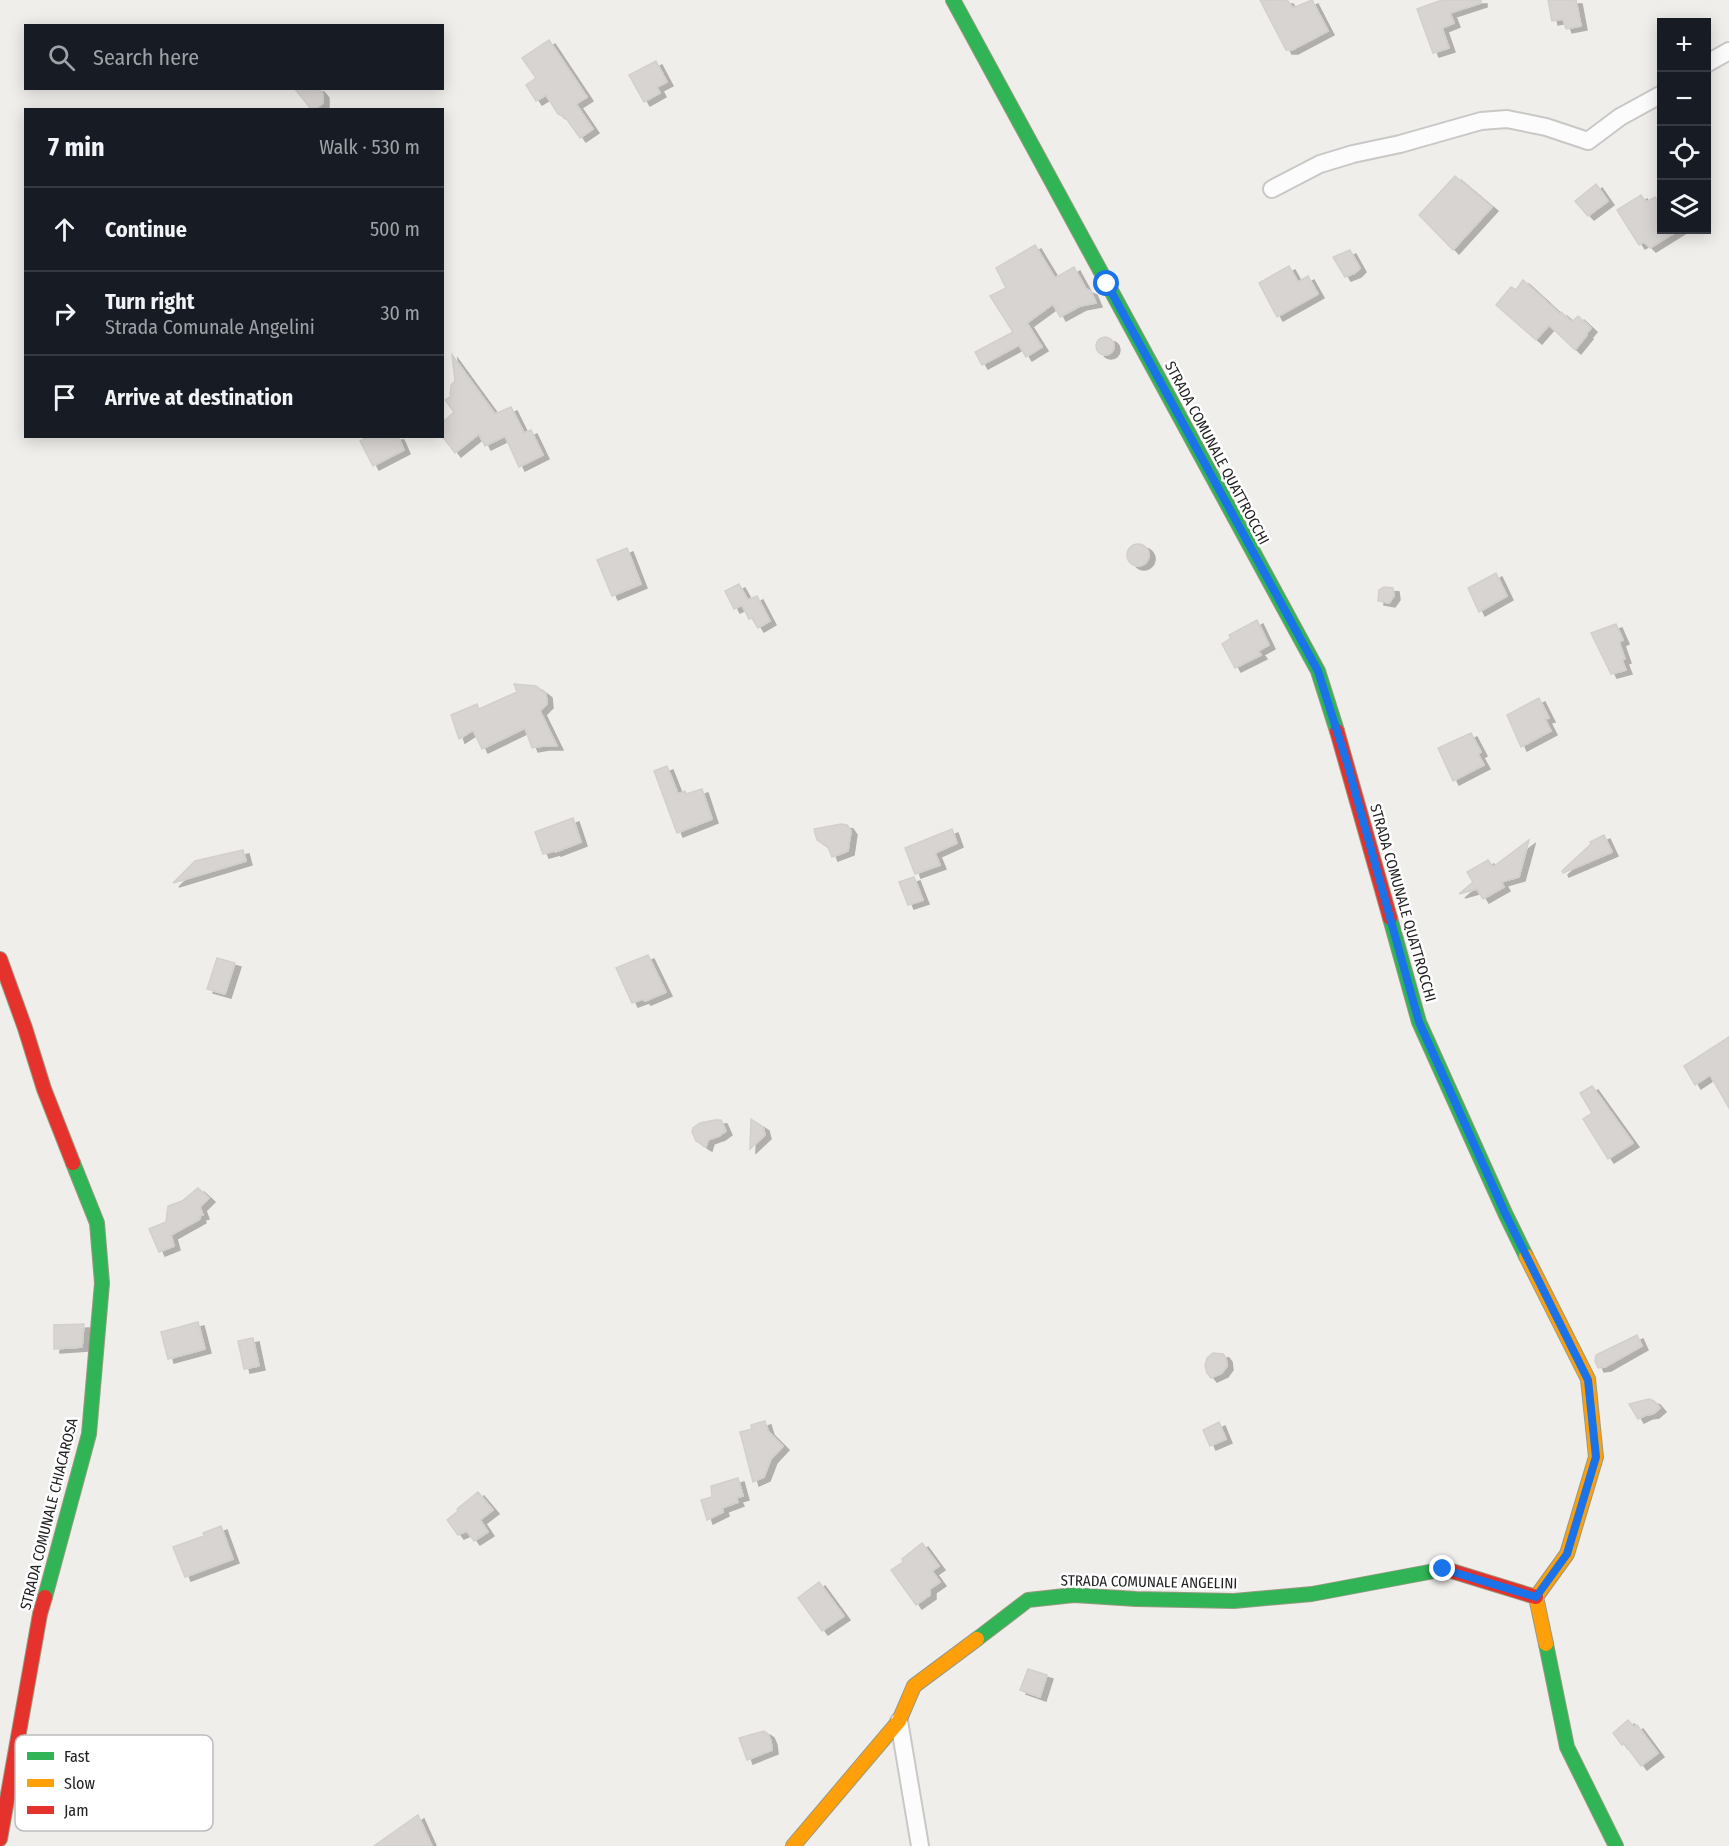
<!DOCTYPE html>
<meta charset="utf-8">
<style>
:root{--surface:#171b24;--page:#20242c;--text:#f1f3f6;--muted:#9ea1a6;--line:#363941}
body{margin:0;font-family:"Fira Sans Condensed",sans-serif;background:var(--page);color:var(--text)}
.controls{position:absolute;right:18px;top:18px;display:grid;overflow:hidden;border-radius:0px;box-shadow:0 3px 15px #0003}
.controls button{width:54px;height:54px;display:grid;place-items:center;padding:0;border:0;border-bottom:2px solid var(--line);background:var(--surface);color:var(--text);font:30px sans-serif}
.stop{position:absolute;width:18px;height:18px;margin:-14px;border:4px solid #1a73e8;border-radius:50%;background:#fff}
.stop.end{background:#1a73e8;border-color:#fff;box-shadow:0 2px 6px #0008}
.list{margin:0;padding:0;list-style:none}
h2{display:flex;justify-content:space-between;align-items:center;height:78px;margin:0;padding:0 24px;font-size:26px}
h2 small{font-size:20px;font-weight:400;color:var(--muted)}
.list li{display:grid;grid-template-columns:39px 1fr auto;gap:18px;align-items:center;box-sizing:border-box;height:84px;padding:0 24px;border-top:2px solid var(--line)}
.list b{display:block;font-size:22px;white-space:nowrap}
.list p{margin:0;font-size:20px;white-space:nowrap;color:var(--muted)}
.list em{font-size:20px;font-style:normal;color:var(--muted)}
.icon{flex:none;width:33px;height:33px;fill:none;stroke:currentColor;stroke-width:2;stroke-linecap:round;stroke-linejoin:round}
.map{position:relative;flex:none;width:1729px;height:1846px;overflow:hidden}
.search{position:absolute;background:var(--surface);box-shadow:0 3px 15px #0003;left:24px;top:24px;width:420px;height:66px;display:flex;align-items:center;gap:15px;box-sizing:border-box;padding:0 21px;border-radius:0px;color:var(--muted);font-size:22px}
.panel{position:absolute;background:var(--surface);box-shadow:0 3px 15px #0003;left:24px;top:108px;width:420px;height:330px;border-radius:0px}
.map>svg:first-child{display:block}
.building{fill:#d7d4d2;stroke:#d3d0cc;stroke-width:1.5;filter:url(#shadow)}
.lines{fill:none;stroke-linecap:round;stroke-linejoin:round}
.street-casing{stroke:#c9c8c7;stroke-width:20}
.fast-casing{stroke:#999a82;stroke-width:16}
.slow-casing{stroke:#999a82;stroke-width:16}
.jam-casing{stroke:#999a82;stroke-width:16}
.street{stroke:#fdfcfc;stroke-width:16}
.fast{stroke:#30b455;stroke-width:14}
.slow{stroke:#ff9f0a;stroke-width:14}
.jam{stroke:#e5322d;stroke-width:14}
.route{stroke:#1a73e8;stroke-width:8}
.labels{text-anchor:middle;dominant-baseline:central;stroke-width:5;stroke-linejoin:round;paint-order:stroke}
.street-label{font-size:15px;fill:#222;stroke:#fff}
.key{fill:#fff;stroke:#bdbdbd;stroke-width:1.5}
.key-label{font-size:16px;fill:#222}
</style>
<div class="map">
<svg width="1729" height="1846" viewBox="0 0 1729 1846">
<defs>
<filter id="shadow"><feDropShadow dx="6" dy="4" stdDeviation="0" flood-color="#0004"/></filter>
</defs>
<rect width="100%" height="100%" fill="#f0eeeb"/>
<path class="building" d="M1260 0H1287L1293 8 1312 0 1328 31 1292 50H1286Z
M1442 0H1481V3L1450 13 1454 23 1442 28 1449 48 1433 53 1417 9Z
M1548 0H1576L1581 26 1566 29 1563 19 1552 21Z
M549 40 587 97 576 104 593 129 580 138 566 118 558 114 546 95 536 101 526 85 536 78 522 58Z
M656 61 667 82 657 87 660 93 644 102 629 75Z
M294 88H318L323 94V103L316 108 311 109Z
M1455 176 1492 207 1453 250 1419 215Z
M1596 184 1608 201 1588 216 1575 201Z
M1641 195 1646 202 1655 197 1662 207V230H1679L1650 248 1644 242 1639 245 1617 210Z
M1035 245 1055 278 1074 267 1086 289 1091 291 1096 303 1080 306 1060 317 1053 304 1027 323 1042 347 1026 357 1019 345 982 365 975 352 1013 332 990 296 1006 288 996 268Z
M1350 250 1360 268 1355 273 1345 277 1333 257Z
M1289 266 1298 282 1308 276 1318 294 1277 317 1259 283Z
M1523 280 1560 314 1561 312 1572 322 1578 316 1591 328 1586 334 1587 335 1575 350 1549 325 1536 340 1496 305 1511 287 1516 290Z
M1096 346a9 9 0 1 1 18 0a9 9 0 1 1-18 0Z
M452 355 495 414 511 407 524 433 531 430 543 455 519 467 505 436 485 446 479 434 455 453 442 436V423L454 412 445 400 451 396 450 394 451 385 455 381Z
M369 436H398L404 450 373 466 360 441Z
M1127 555a11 11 0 1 1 22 0a11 11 0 1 1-22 0Z
M627 548 641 584 612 596 597 560Z
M1496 573 1507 596 1479 612 1468 588Z
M739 584 748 600 757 596 770 621 758 628 752 618 749 619 742 605 734 609 725 591Z
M1384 587 1393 588 1394 596 1389 603 1378 601 1379 590Z
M1257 620 1269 645 1258 651 1261 655 1235 668 1222 644 1231 638 1229 635Z
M1616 624 1623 640 1619 642 1625 659 1622 660 1626 670 1611 674 1591 633Z
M514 684 536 686 546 694 547 704 540 711 557 746H543L532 748 525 728 482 749 473 730 459 739 451 715 477 704 479 709 517 692Z
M1539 698 1549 718 1545 719 1551 731 1521 747 1507 715Z
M1471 733 1481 752 1478 754 1484 765 1453 781 1438 748Z
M667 766 678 794 685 791 686 794 702 789 712 819 677 833 654 771Z
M573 818 581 842 555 852 554 851 543 854 535 832Z
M841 824 847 825 851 831 848 851 832 857 828 847 817 840 814 829Z
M952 829 957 843 935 853 940 865 915 874 905 848Z
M1604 835 1612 852 1563 873 1562 871 1591 844 1590 842Z
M1529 840 1519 877 1501 882 1504 887 1483 899 1477 889 1459 894 1473 882 1467 872 1488 860 1493 867Z
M243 850 246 861 173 883 195 861Z
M914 877 923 900 908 905 899 882Z
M648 955 666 992 645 1001 643 999 632 1003 616 968Z
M217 958 235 963 225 994 207 989Z
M1729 1037V1108L1710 1075 1695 1085 1684 1066Z
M1592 1086 1633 1143 1608 1159 1583 1119 1592 1113 1580 1093Z
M751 1119 763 1127 765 1135 750 1149Z
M715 1120H721L726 1131 719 1136 708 1140 706 1147 696 1141 692 1132 693 1128 700 1123Z
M198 1188 209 1198 200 1207 203 1215 199 1216 200 1219 171 1235 174 1246 159 1252 149 1229 166 1222 168 1206 182 1201Z
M198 1322 205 1349 168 1359 161 1332Z
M84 1324 82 1347 54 1349V1325Z
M1637 1335 1642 1346 1605 1367 1598 1368 1595 1361 1596 1355Z
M253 1338 259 1366 244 1369 238 1341Z
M1213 1353 1223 1354 1226 1358 1227 1366 1222 1373 1211 1378 1207 1373 1205 1366 1207 1358Z
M1649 1399 1654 1401 1660 1408 1653 1414 1646 1415 1638 1419 1629 1404Z
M765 1421 768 1431 783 1446 771 1459 764 1477 753 1482 740 1432 752 1429 751 1425Z
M1219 1422 1226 1439 1210 1446 1203 1430Z
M738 1478 743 1496 736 1498 738 1502 722 1508 723 1512 707 1520 701 1500 712 1497 711 1486Z
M478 1492 493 1510 480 1520 488 1532 474 1541 467 1531 458 1535 447 1520 458 1511 457 1509Z
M221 1526 233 1559 185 1577 173 1547 204 1536 203 1533Z
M922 1543 939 1566 932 1571 940 1582 930 1589V1595L916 1605 891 1570 903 1562 902 1559Z
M819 1582 844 1616 822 1631 798 1598Z
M1028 1669 1047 1675 1040 1697 1020 1690Z
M1628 1720 1634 1727 1637 1725 1658 1753 1641 1766 1624 1743 1622 1745 1613 1733Z
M764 1731 768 1734 771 1741 772 1750 747 1760 739 1738Z
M418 1815 432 1846H374Z"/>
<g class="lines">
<g class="street-casing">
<path id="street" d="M1706 64 1729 51
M1272 189 1320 164 1353 154 1400 144 1481 121 1507 119 1546 127 1588 141 1620 117 1662 94
M899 1721 920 1846"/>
</g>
<g class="fast-casing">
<path id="fast" d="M953 0 1318 671 1337 731
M1390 918 1419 1022 1505 1213 1526 1256
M45 1597 89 1434 102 1283 97 1223 73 1163
M977 1639 1028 1600 1074 1595 1136 1599 1234 1601 1312 1594 1445 1569
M1546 1644 1567 1747 1616 1846"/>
</g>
<g class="slow-casing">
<path id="slow" d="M1526 1256 1588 1379 1596 1457 1567 1554 1536 1597 1546 1644
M793 1846 899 1721 914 1686 977 1639"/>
</g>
<g class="jam-casing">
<path id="jam" d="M1337 731 1390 918
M0 959 25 1028 44 1089 73 1163
M1445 1569 1536 1597
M0 1839 40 1614 45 1597"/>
</g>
<use href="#street" class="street"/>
<use href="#fast" class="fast"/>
<use href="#slow" class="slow"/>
<use href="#jam" class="jam"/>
</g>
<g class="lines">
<path class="route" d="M1107 284 1318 671 1347 763 1419 1022 1505 1213 1588 1380 1596 1457 1567 1554 1536 1597 1443 1569"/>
</g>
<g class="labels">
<g class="street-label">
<text transform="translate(1217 453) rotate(62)">STRADA COMUNALE QUATTROCCHI</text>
<text transform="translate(1403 903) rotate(74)">STRADA COMUNALE QUATTROCCHI</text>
<text transform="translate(49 1514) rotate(-76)">STRADA COMUNALE CHIACAROSA</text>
<text transform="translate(1149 1582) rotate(1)">STRADA COMUNALE ANGELINI</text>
</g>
</g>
<rect x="15" y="1735" width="198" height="96" rx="9" class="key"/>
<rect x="27" y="1752" width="27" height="8" fill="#30b455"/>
<rect x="27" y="1779" width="27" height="8" fill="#ff9f0a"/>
<rect x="27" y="1806" width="27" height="8" fill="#e5322d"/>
<g class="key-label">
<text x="64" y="1762">Fast</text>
<text x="64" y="1789">Slow</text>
<text x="64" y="1816">Jam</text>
</g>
</svg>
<div class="controls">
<button>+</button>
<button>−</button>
<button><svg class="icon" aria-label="locate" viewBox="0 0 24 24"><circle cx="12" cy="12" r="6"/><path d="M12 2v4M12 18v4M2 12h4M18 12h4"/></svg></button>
<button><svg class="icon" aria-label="layers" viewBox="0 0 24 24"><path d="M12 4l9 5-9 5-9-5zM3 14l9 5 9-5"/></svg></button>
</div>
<div class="stop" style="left:1107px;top:284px"></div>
<div class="stop end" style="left:1443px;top:1569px"></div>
<div class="search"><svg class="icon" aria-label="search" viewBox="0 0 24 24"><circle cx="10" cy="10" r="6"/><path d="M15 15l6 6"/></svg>Search here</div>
<section class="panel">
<h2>7 min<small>Walk · 530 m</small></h2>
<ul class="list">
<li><svg class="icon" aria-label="ahead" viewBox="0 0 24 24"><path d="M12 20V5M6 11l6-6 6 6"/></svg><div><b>Continue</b></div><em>500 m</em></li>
<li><svg class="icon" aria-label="right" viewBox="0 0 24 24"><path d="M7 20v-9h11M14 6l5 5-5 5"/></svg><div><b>Turn right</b><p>Strada Comunale Angelini</p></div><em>30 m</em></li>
<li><svg class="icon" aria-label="arrive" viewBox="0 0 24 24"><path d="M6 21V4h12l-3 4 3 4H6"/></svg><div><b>Arrive at destination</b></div></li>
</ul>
</section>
</div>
